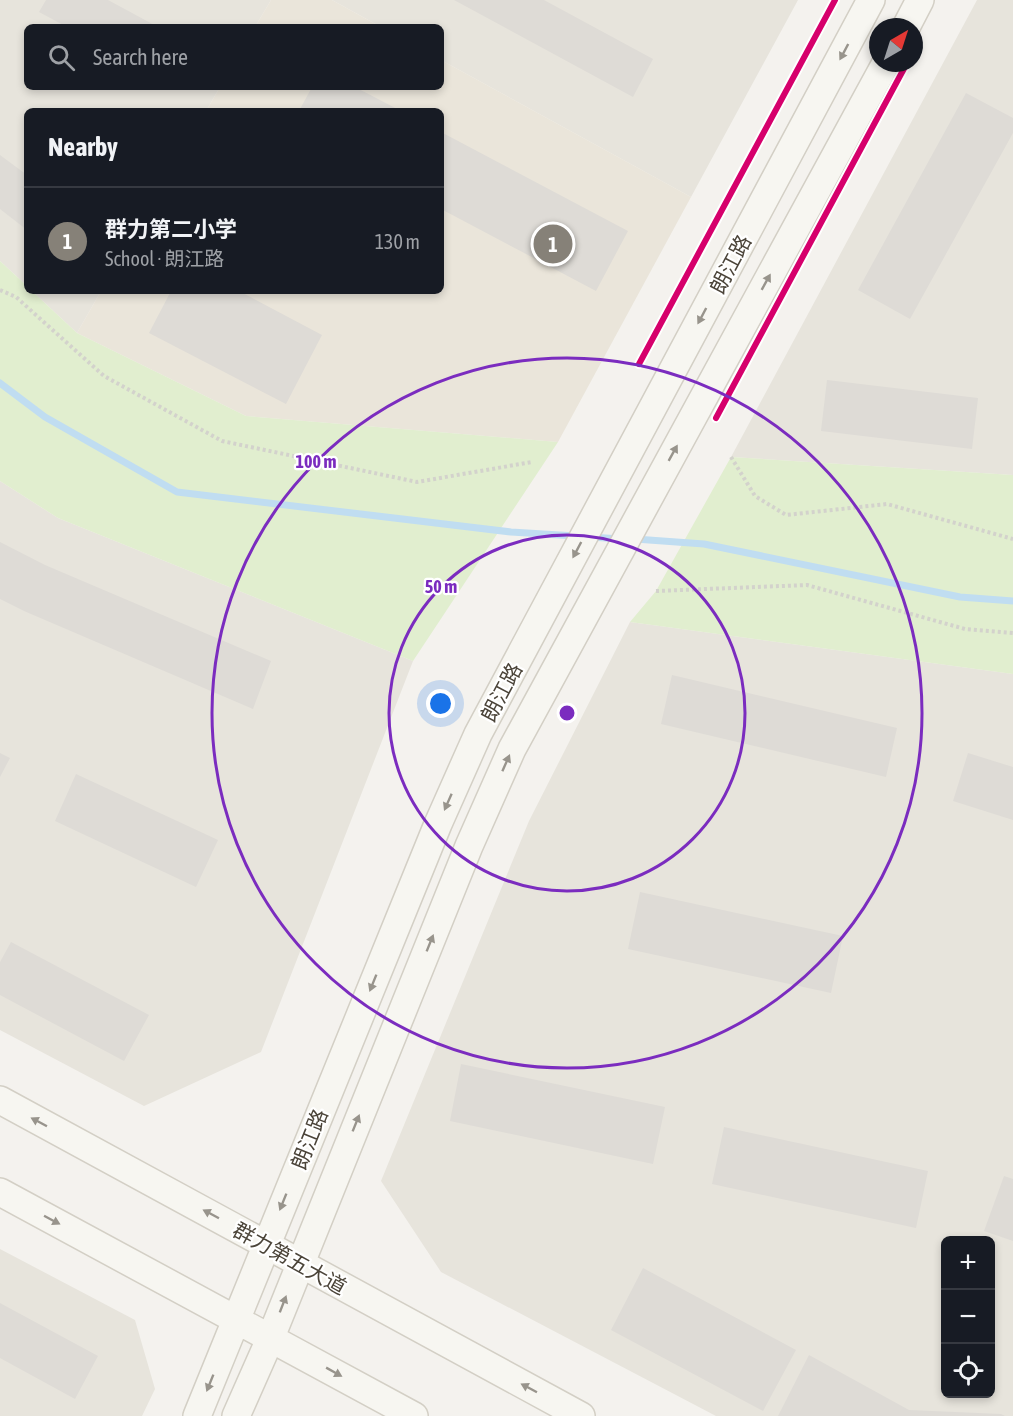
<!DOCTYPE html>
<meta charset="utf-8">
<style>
:root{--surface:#171b24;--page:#20242c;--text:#f1f3f6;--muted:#9ea1a6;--line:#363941;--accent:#868178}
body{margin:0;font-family:"Asap Condensed","Noto Sans SC",sans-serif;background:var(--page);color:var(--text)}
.controls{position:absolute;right:18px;bottom:18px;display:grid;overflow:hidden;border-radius:9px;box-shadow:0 3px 9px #0003}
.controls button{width:54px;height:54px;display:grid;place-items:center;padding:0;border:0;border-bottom:2px solid var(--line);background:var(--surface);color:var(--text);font:30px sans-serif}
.compass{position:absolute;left:869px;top:18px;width:54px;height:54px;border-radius:50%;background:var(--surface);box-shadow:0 3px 9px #0003;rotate:39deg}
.you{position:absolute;left:441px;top:704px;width:21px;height:21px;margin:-15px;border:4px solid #fff;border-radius:50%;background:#1a73e8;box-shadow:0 0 0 9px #1a73e833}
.badge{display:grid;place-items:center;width:39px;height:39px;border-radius:50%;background:var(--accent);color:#fff;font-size:20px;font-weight:700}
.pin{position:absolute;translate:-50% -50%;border:3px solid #fff;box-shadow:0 2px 6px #0006}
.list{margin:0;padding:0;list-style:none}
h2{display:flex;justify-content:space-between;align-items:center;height:78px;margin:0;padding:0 24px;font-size:26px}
h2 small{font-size:20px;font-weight:400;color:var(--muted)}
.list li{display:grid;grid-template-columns:39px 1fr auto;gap:18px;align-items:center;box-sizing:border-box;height:108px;padding:0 24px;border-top:2px solid var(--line)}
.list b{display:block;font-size:22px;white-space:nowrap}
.list p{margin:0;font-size:20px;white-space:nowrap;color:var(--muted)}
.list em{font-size:20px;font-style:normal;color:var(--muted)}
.icon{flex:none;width:33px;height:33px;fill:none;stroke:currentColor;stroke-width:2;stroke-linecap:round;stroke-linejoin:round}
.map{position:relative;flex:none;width:1013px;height:1416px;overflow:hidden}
.search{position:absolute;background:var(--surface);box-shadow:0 3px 9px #0003;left:24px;top:24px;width:420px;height:66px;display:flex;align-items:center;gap:15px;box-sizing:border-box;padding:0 21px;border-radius:9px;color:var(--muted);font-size:22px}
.panel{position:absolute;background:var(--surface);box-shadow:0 3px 9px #0003;left:24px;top:108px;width:420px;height:186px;border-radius:9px}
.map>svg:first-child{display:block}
.residential{fill:#e7e4dc;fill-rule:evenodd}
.education{fill:#eae5da}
.green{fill:#e1eecf}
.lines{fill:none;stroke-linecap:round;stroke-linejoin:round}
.stream{stroke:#c0ddf1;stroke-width:7}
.building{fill:#dedbd6}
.secondary-casing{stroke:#d3cfc5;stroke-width:30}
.path{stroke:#d3d2cc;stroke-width:4;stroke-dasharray:3 3;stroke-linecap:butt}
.secondary{stroke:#f7f6f1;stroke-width:27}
.cycleway-casing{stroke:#fff;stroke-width:10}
.cycleway{stroke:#d6006c;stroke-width:6}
.oneway{fill:#98948c}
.ring{fill:none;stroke:#7b2cbf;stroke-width:3}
.labels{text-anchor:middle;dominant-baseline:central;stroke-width:4.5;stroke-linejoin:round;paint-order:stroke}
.street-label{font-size:21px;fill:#4b4439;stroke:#fff}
.centre{fill:#7b2cbf;stroke:#fff;stroke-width:3}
.ring-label{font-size:18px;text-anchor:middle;font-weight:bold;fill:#7b2cbf;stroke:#fff;stroke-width:4.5;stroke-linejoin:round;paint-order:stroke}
</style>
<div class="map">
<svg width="1013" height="1416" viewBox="0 0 1013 1416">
<rect width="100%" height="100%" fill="#f4f2ee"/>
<path class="residential" d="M0 0H271L255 27H27V87H220L206 111H27V286L0 261Z
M332 0H798L691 197 441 60V27H381Z
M977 0H1013V475L731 457Z
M32 291H101L77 333Z
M0 481 58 518 413 661 261 1052 144 1106 0 1030Z
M630 622 1013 674V1416H716L441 1272 381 1181 529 821ZM946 1240H990V1394H946Z
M0 1249 135 1320 155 1389 142 1416H0Z"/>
<path class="education" d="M271 0H332L381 27H255Z
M441 60 691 197 558 442 246 416 77 333 101 291H441V111H206L220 87H441Z"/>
<path class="green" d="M0 261 27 286V291H32L77 333 246 416 558 442 413 661 58 518 0 481Z
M731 457 1013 475V674L630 622 656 591Z"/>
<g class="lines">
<path class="stream" d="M0 383 45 417 177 492 511 532 576 536
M590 537 621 539
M635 539 704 544 960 597 1013 601"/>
</g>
<path class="building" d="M46 0H108L158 27H67L39 12Z
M454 0H544L653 59 633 97Z
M312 87H355L401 111H299Z
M966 93 1013 118V133L910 319 858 290Z
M441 132 628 231 596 291 441 209Z
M0 155 27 175V230L0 209Z
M171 291H239L322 335 286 404 149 333Z
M827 380 978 398 972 449 821 431Z
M0 542 45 565 271 661 253 709 24 611 0 599Z
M672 675 897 728 886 777 661 724Z
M0 753 10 758 0 777Z
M968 753 1013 767V820L953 801Z
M76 774 218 840 196 887 55 821Z
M640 892 843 936 831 993 628 949Z
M11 942 149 1015 124 1061 0 995V962Z
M461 1064 665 1107 653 1164 450 1121Z
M724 1127 928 1171 916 1228 712 1184Z
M1004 1176 1013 1179V1241L984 1231Z
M643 1268 796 1350 763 1411 611 1330Z
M0 1303 98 1356 75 1399 0 1358Z
M809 1355 909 1410 1001 1414 1005 1416H778Z"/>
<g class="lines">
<g class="secondary-casing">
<path id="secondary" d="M906 27 920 0
M0 1100 581 1416
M0 1192 414 1416
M197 1416 438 824 478 734 871 0
M236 1416 271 1337 469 846 512 749 886 63"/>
</g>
<path class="path" d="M0 290 16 297 104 376 222 441 417 482 532 462
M731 457 755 496 786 515 887 504 1013 539
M656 591 807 585 965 629 1013 633"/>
<use href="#secondary" class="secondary"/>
<g class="cycleway-casing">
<path id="cycleway" d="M639 364 835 0
M716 418 907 63"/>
</g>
<use href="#cycleway" class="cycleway"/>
</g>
<defs><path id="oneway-solid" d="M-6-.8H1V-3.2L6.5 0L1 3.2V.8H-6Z" transform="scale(1.5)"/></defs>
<g class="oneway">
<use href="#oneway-solid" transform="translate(844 52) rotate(118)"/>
<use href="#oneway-solid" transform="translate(766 282) rotate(-61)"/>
<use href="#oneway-solid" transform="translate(702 316) rotate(118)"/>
<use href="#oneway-solid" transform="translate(673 453) rotate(-61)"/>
<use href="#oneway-solid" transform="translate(577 550) rotate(118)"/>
<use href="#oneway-solid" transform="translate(506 763) rotate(-66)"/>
<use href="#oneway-solid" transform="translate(448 802) rotate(114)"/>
<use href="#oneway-solid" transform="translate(430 943) rotate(-68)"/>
<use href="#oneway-solid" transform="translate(373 983) rotate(112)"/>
<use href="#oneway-solid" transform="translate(39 1122) rotate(-152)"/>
<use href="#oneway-solid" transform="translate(356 1123) rotate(-68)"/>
<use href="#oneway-solid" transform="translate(283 1202) rotate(112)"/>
<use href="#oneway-solid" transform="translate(211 1214) rotate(-152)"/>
<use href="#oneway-solid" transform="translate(52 1220) rotate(28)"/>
<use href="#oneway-solid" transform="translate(283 1304) rotate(-69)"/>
<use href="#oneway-solid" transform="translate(334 1372) rotate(29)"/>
<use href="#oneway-solid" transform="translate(210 1383) rotate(112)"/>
<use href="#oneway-solid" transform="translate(529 1388) rotate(-152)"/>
</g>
<g class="ring">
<circle cx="567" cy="713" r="178"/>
<circle cx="567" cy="713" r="355"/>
</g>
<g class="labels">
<g class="street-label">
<text transform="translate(730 264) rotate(-62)">朗江路</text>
<text transform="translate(501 692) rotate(-62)">朗江路</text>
<text transform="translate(309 1139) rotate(-68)">朗江路</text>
<text transform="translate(290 1258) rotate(29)">群力第五大道</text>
</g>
</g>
<circle cx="567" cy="713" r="9" class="centre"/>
<g class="ring-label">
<text x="316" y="468">100 m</text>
<text x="441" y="593">50 m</text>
</g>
</svg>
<div class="controls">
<button>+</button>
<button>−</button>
<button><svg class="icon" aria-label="locate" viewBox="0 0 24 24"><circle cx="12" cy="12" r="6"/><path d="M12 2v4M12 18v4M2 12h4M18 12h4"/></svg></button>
</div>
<svg class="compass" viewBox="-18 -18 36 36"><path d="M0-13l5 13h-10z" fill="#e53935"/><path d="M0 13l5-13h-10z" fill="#9ea1a6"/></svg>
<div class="you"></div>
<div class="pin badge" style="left:553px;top:244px">1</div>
<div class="search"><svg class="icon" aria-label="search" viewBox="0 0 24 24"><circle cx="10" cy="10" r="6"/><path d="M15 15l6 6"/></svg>Search here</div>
<section class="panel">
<h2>Nearby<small></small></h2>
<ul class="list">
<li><span class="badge">1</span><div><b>群力第二小学</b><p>School · 朗江路</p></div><em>130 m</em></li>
</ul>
</section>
</div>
